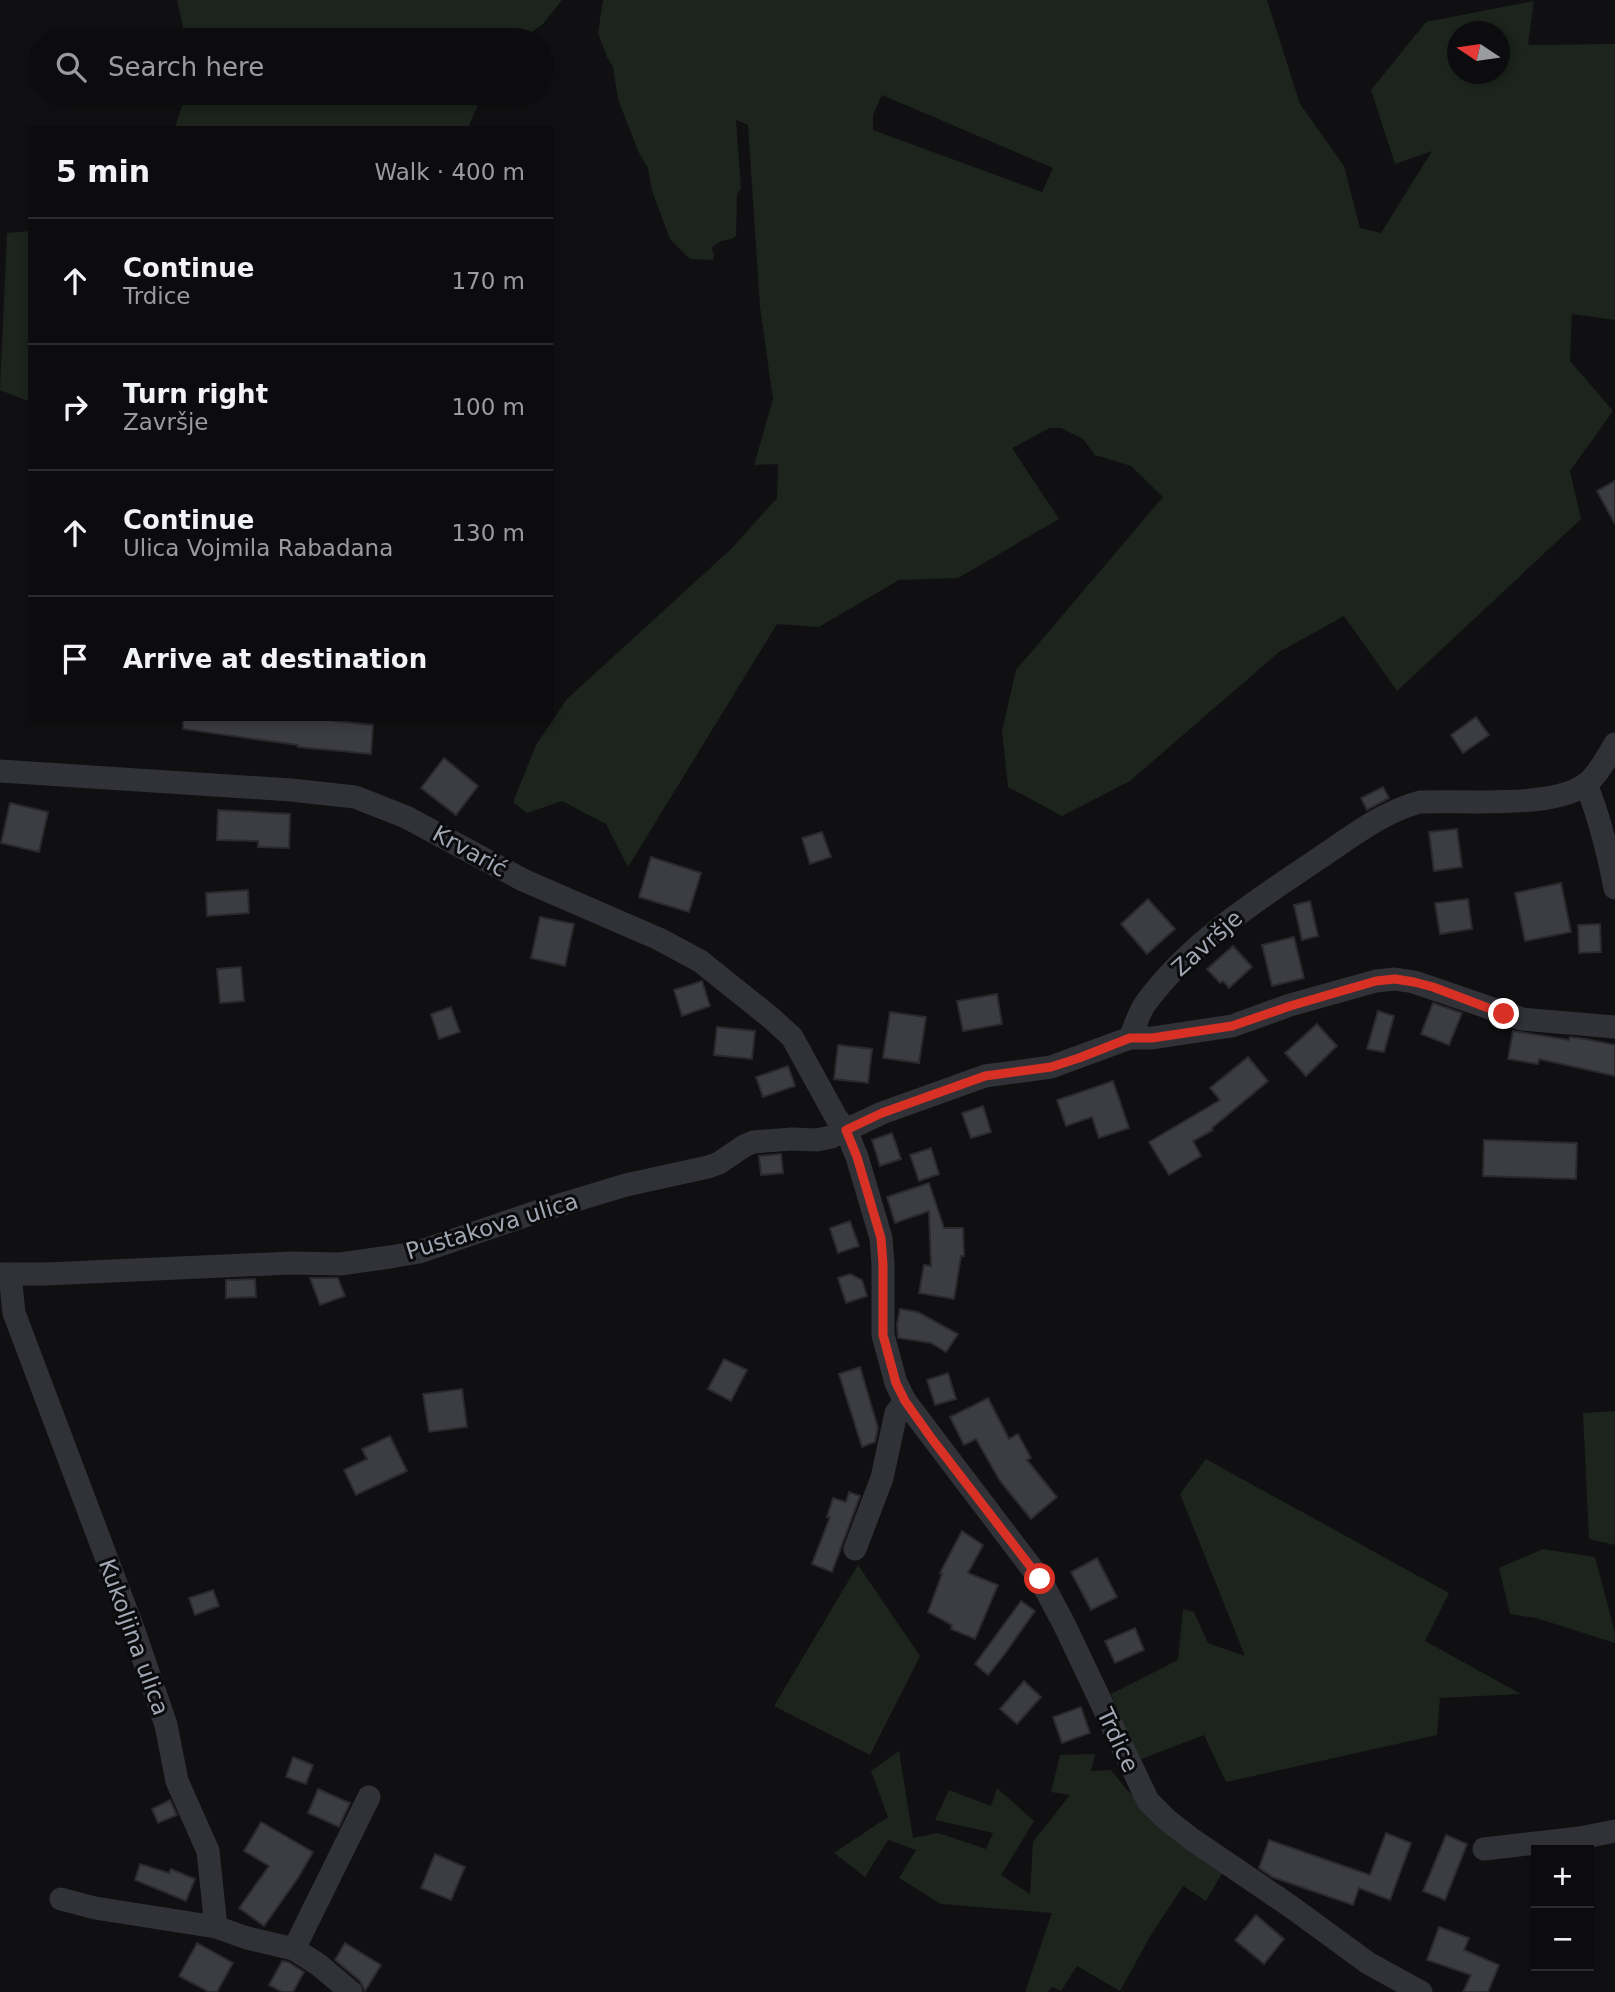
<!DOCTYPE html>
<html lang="en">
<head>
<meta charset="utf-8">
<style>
	:root { --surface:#0c0c0e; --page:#1a1a1c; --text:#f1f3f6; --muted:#9a9b9e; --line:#2c2c2e }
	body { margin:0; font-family:"DejaVu Sans",sans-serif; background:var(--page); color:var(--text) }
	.controls { position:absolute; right:21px; bottom:21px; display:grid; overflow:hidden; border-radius:0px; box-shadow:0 4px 10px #0003 }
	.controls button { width:63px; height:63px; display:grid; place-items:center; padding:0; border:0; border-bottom:2px solid var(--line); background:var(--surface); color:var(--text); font:35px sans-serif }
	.compass { position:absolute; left:1447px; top:21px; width:63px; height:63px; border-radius:50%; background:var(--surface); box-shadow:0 4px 10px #0003; rotate:283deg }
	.stop { position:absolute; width:21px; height:21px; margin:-16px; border:5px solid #d93025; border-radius:50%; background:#fff }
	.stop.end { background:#d93025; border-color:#fff; box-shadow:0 2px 7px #0008 }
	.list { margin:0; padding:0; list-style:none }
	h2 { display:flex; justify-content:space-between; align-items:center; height:91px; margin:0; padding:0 28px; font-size:30px }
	h2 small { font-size:23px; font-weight:400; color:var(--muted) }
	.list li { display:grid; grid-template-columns:46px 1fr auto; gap:21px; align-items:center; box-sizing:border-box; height:126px; padding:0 28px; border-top:2px solid var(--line) }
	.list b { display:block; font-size:26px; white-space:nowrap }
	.list p { margin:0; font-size:23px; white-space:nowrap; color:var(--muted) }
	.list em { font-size:23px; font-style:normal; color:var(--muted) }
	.icon { flex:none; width:38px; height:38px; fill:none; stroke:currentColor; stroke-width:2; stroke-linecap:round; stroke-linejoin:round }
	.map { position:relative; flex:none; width:1615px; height:1992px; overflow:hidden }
	.search { position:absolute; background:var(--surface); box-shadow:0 4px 10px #0003; left:28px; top:28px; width:525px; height:77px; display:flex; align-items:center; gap:18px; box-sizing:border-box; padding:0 24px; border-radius:38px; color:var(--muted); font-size:26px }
	.panel { position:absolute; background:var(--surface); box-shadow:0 4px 10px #0003; left:28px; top:126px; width:525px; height:595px; border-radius:0px }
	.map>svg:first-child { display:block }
</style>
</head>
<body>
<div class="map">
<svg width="1615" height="1992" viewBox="0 0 1615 1992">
	<rect width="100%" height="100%" fill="#101012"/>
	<g fill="#1c241d" fill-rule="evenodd">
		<path d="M177 0H562L543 24 520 40H186Z"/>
		<path d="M603 0H1267L1300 104 1344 166 1360 228 1381 233 1432 151 1395 164 1371 90 1426 22 1534 1 1528 45 1615 44V320L1572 314 1570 361 1613 411 1570 471 1581 519 1397 691 1344 616 1279 652 1130 781 1062 816 1008 787 1002 731 1016 670 1163 497 1131 466 1095 455 1083 439 1061 428H1050L1012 448 1059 519 958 578 899 580 819 627 777 624 628 867 606 824 562 801 527 813 513 802 536 745 567 699 731 549 777 498 778 464 754 465 773 399 760 307 748 125 736 120 741 188 737 195 736 236 732 239 721 241 711 248 714 254 713 260 690 259 670 239 652 191 648 168 638 151 618 99 613 67 607 57 598 33ZM1458 32H1500V74H1458ZM882 95 1053 168 1042 192 873 130V115Z"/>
		<path d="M186 93H483L468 128H175Z"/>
		<path d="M30 231V402L0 390 7 233Z"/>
		<path d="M1615 1411V1545L1589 1539 1583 1413Z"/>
		<path d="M1206 1459 1449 1593 1425 1641 1521 1694 1440 1698 1437 1735 1226 1782 1204 1735 1139 1760 1111 1694 1178 1660 1183 1609 1194 1612 1208 1643 1245 1656 1180 1494Z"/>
		<path d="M1543 1549 1595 1557 1615 1633V1643L1536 1618 1510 1614 1499 1568Z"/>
		<path d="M858 1565 920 1656 870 1755 774 1706Z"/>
		<path d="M899 1751 913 1838 938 1833 986 1849 993 1833 935 1820 949 1790 991 1806 997 1788 1034 1821 1001 1875 1030 1894 1033 1842 1070 1795 1051 1792 1060 1755 1095 1754 1091 1771 1111 1770 1127 1790 1224 1870 1206 1901 1183 1886 1151 1935 1120 1991 1077 1966 1061 1991 1052 1987 1048 1992H1025L1052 1913 941 1904 899 1878 916 1850 888 1840 865 1877 834 1853 888 1817 871 1771Z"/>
	</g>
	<g fill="#3c3d42" stroke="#2a2a2e" stroke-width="2">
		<path d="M1615 481V524L1597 491Z"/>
		<path d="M1476 717 1489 735 1463 753 1451 735Z"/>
		<path d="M183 719H318L373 725 371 754 298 747V745L183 729Z"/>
		<path d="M444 758 478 786 456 815 421 788Z"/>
		<path d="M1383 787 1389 798 1367 810 1361 798Z"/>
		<path d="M10 803 48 812 39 852 1 843Z"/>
		<path d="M218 810 290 814 289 848 258 847V841L217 840Z"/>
		<path d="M1457 829 1462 867 1434 871 1429 832Z"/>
		<path d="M822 832 831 857 810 864 802 838Z"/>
		<path d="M651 857 701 873 689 912 639 897Z"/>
		<path d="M1561 883 1571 932 1525 941 1515 893Z"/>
		<path d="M248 890 249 913 207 916 206 893Z"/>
		<path d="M1148 899 1175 929 1147 954 1121 924Z"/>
		<path d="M1468 899 1472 929 1440 934 1435 903Z"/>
		<path d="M1310 901 1318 936 1302 940 1294 905Z"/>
		<path d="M540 917 574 924 565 966 531 958Z"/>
		<path d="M1600 924 1601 952 1579 953 1578 925Z"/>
		<path d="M1294 937 1304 978 1272 986 1262 945Z"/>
		<path d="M1233 946 1252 967 1229 988 1223 981 1220 983 1207 969Z"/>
		<path d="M241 967 244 1001 220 1003 217 969Z"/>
		<path d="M702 981 710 1006 682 1016 674 990Z"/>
		<path d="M997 994 1002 1024 963 1031 957 1001Z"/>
		<path d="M1433 1003 1462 1013 1449 1045 1421 1034Z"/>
		<path d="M451 1007 460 1032 439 1039 431 1014Z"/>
		<path d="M1378 1011 1394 1016 1384 1052 1367 1049Z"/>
		<path d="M890 1012 926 1017 919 1063 883 1058Z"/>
		<path d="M1317 1024 1337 1046 1306 1076 1285 1053Z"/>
		<path d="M717 1027 755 1031 752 1059 714 1055Z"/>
		<path d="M1513 1031 1569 1040 1570 1037 1586 1039 1615 1045V1076L1539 1059 1538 1064 1508 1059Z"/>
		<path d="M838 1045 872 1049 868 1083 834 1079Z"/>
		<path d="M1248 1057 1268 1081 1212 1128 1213 1130 1193 1141 1201 1156 1169 1175 1149 1142 1220 1100 1210 1088Z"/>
		<path d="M788 1066 795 1086 763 1097 756 1077Z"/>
		<path d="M1113 1081 1129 1128 1099 1138 1092 1117 1066 1126 1057 1100Z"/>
		<path d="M983 1106 991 1132 971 1138 962 1113Z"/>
		<path d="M892 1133 901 1159 880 1166 872 1140Z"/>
		<path d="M1484 1140 1577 1143 1576 1179 1483 1176Z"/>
		<path d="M931 1148 939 1174 919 1181 910 1155Z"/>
		<path d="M781 1154 783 1173 761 1175 759 1156Z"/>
		<path d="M929 1183 944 1228H963L964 1256H961L954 1299 919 1293 924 1265 931 1266 929 1211 895 1223 887 1197Z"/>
		<path d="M850 1221 859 1246 838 1253 830 1228Z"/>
		<path d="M850 1274 862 1280 867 1296 846 1303 838 1278Z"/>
		<path d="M310 1278H338L345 1296 320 1305Z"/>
		<path d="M255 1279 256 1297 226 1298V1280Z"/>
		<path d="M900 1309 918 1312 958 1334 946 1352 931 1343 898 1338 897 1324Z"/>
		<path d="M724 1359 747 1370 731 1401 708 1389Z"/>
		<path d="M860 1367 878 1428 875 1442 862 1447 839 1374Z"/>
		<path d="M948 1373 956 1399 935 1405 927 1380Z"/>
		<path d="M462 1389 467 1427 429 1432 423 1394Z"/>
		<path d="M988 1398 1009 1439 1018 1434 1031 1458 1027 1460 1057 1497 1031 1519 1000 1481 976 1439 964 1445 950 1417Z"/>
		<path d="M390 1436 407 1471 356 1495 344 1470 367 1459 362 1449Z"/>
		<path d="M849 1492 860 1496 832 1572 812 1564 830 1517H827L833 1498 846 1502Z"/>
		<path d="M962 1531 983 1545 968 1573 998 1585 975 1639 951 1629 952 1625 928 1612 942 1574 940 1573Z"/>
		<path d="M1097 1558 1117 1597 1091 1610 1071 1572Z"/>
		<path d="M213 1590 219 1606 195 1615 189 1598Z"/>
		<path d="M1021 1601 1035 1611 1004 1655 988 1675 975 1664Z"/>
		<path d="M1135 1628 1144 1650 1115 1663 1105 1641Z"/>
		<path d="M1024 1681 1041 1697 1017 1724 1000 1709Z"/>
		<path d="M1081 1707 1090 1733 1062 1743 1053 1717Z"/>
		<path d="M293 1757 313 1765 306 1784 286 1777Z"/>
		<path d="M318 1789 350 1803 339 1827 308 1813Z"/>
		<path d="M170 1800 177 1815 158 1823 152 1809Z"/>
		<path d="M261 1822 313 1852 298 1878 264 1926 239 1908 269 1866 244 1851Z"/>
		<path d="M1386 1833 1411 1843 1390 1900 1359 1888 1353 1905 1272 1877 1259 1868 1269 1840 1370 1875Z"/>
		<path d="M1446 1835 1467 1844 1445 1900 1423 1891Z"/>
		<path d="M435 1854 465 1867 451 1900 421 1888Z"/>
		<path d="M140 1864 169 1873 171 1869 195 1879 186 1901 135 1880Z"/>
		<path d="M1256 1915 1284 1939 1264 1964 1235 1940Z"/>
		<path d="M1439 1927 1469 1938 1464 1950 1499 1965 1488 1992H1463L1471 1975 1427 1960Z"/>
		<path d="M197 1943 233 1963 217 1992H209L179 1976Z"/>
		<path d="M345 1943 381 1965 365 1991 360 1981 335 1960Z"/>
		<path d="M282 1961 288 1962 304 1972 293 1992H282L269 1985Z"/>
	</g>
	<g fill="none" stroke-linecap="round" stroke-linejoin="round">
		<g stroke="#313237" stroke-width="23">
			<path d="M0 771 291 790 355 797 406 817 523 880 659 939 700 961 770 1017 792 1037 836 1117 846 1130 857 1157 881 1238 883 1264V1335L896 1383 905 1401 1040 1579 1064 1624 1148 1801 1166 1819 1193 1840 1290 1906 1368 1963 1421 1992"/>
			<path d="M1586 784C1600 818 1608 852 1615 888"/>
			<path d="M1130 1038C1135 1027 1138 1014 1145 1004 1190 942 1256 901 1318 859 1350 838 1382 812 1420 802 1462 800 1553 809 1586 784 1599 774 1607 757 1615 744"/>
			<path d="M0 1274H46L291 1263 340 1264 390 1257 419 1252 533 1213 626 1185 708 1167 719 1163 744 1146 753 1142 792 1139 817 1140 831 1137 882 1113 985 1076 1051 1067 1130 1038H1152L1232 1026 1290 1005 1376 981 1395 979 1414 982 1522 1019 1615 1027"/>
			<path d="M10 1275 14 1313 134 1631 166 1725 177 1781 208 1851 216 1927 247 1938 294 1949 319 1965 351 1992"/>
			<path d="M855 1549 882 1478 896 1413 905 1401"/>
			<path d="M1484 1849 1580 1838 1615 1831"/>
			<path d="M61 1899 95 1908 216 1927"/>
			<path d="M294 1949 369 1797"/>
		</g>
	</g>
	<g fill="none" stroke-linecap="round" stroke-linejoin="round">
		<path stroke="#d93025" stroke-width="9" d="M1040 1579 932 1439 905 1401 896 1383 883 1335V1264L881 1238 857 1157 846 1130 882 1113 985 1076 1051 1067 1079 1058 1130 1038H1152L1232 1026 1290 1006 1376 981 1395 979 1414 982 1433 987 1504 1014"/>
	</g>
	<g text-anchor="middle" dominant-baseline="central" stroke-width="6" stroke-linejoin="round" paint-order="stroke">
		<g font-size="23" fill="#a1a6b3" stroke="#0b0b0d">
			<text transform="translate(470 851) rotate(29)">Krvarić</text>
			<text transform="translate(1207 943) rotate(-42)">Završje</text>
			<text transform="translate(492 1226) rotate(-17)">Pustakova ulica</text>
			<text transform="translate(134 1637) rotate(70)">Kukoljina ulica</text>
			<text transform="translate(1118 1740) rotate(65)">Trdice</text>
		</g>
	</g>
</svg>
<div class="controls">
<button>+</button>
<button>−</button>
</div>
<svg class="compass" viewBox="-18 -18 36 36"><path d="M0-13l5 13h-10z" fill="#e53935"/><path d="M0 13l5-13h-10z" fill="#9a9b9e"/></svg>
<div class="stop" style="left:1040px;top:1579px"></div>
<div class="stop end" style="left:1504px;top:1014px"></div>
<div class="search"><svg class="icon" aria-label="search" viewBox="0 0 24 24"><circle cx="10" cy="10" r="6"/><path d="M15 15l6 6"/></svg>Search here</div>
<section class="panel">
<h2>5 min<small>Walk · 400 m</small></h2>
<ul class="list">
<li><svg class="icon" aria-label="ahead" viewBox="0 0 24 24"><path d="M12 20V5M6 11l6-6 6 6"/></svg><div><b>Continue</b><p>Trdice</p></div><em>170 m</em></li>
<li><svg class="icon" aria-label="right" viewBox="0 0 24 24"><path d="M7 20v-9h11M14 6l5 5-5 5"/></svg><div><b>Turn right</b><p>Završje</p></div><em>100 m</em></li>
<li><svg class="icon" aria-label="ahead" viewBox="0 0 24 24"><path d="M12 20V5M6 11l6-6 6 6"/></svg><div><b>Continue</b><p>Ulica Vojmila Rabadana</p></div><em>130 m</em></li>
<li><svg class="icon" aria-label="arrive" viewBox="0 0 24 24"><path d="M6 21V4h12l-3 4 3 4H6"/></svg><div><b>Arrive at destination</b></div></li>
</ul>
</section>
</div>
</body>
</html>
